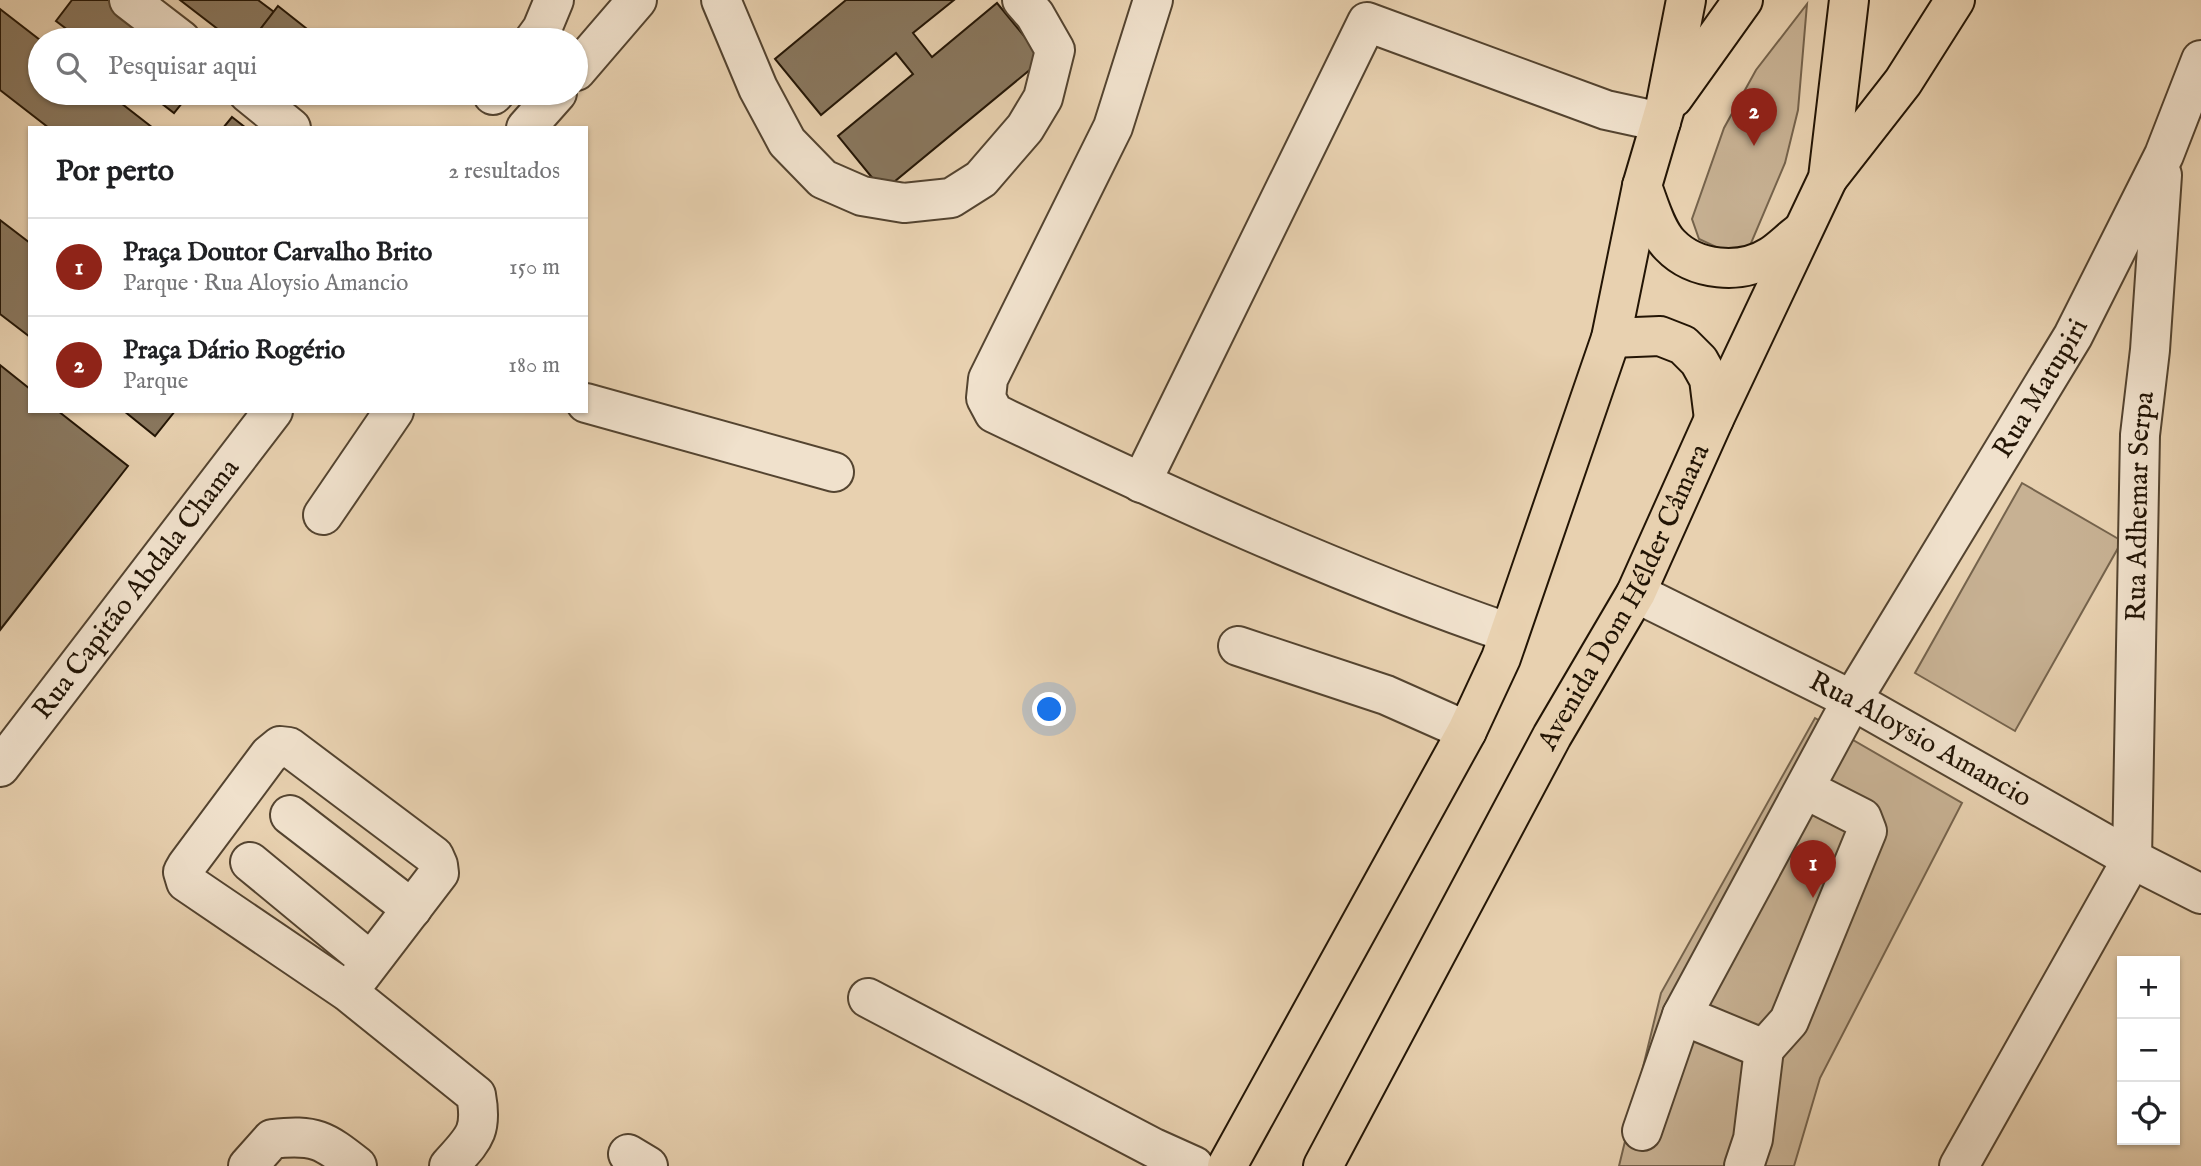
<!DOCTYPE html>
<html lang="pt">
<head>
<meta charset="utf-8">
<style>
	:root { --surface:#fff; --page:#f6f6f6; --text:#202124; --muted:#757577; --line:#e0e0e0; --accent:#8f2418 }
	body { margin:0; font-family:"IM FELL English",serif; background:var(--page); color:var(--text) }
	.controls { position:absolute; right:21px; bottom:21px; display:grid; overflow:hidden; border-radius:0px; box-shadow:0 2px 5px #0004 }
	.controls button { width:63px; height:63px; display:grid; place-items:center; padding:0; border:0; border-bottom:2px solid var(--line); background:var(--surface); color:var(--text); font:35px sans-serif }
	.you { position:absolute; left:1050px; top:710px; width:24px; height:24px; margin:-18px; border:5px solid #fff; border-radius:50%; background:#1a73e8; box-shadow:0 0 0 10px #1a73e833 }
	.badge { display:grid; place-items:center; width:46px; height:46px; border-radius:50%; background:var(--accent); color:#fff; font-size:23px; font-weight:700 }
	.pin { position:absolute; translate:-50% -58px; filter:drop-shadow(0 2px 4px #0008) }
	.pin::after { content:''; position:absolute; top:37px; width:24px; height:21px; background:inherit; clip-path:polygon(0 0,100% 0,50% 100%) }
	.list { margin:0; padding:0; list-style:none }
	h2 { display:flex; justify-content:space-between; align-items:center; height:91px; margin:0; padding:0 28px; font-size:30px }
	h2 small { font-size:23px; font-weight:400; color:var(--muted) }
	.list li { display:grid; grid-template-columns:46px 1fr auto; gap:21px; align-items:center; box-sizing:border-box; height:98px; padding:0 28px; border-top:2px solid var(--line) }
	.list b { display:block; font-size:26px; white-space:nowrap }
	.list p { margin:0; font-size:23px; white-space:nowrap; color:var(--muted) }
	.list em { font-size:23px; font-style:normal; color:var(--muted) }
	.icon { flex:none; width:38px; height:38px; fill:none; stroke:currentColor; stroke-width:2; stroke-linecap:round; stroke-linejoin:round }
	.map { position:relative; flex:none; width:2201px; height:1166px; overflow:hidden }
	.search { position:absolute; background:var(--surface); box-shadow:0 2px 5px #0004; left:28px; top:28px; width:560px; height:77px; display:flex; align-items:center; gap:18px; box-sizing:border-box; padding:0 24px; border-radius:38px; color:var(--muted); font-size:26px }
	.panel { position:absolute; background:var(--surface); box-shadow:0 2px 5px #0004; left:28px; top:126px; width:560px; height:287px; border-radius:0px }
	.map>svg:first-child { display:block }
</style>
</head>
<body>
<div class="map">
<svg width="2201" height="1166" viewBox="0 0 2201 1166">
	<rect width="100%" height="100%" fill="#e8d1b0"/>
	<filter id="stains"><feTurbulence type="fractalNoise" baseFrequency=".00286" numOctaves="4"/><feColorMatrix values="0 0 0 0 .2 0 0 0 0 .09 0 0 0 0 .02 0 0 0 .5 -.17"/></filter>
	<radialGradient id="worn" r=".72"><stop offset=".6" stop-color="#630" stop-opacity="0"/><stop offset="1" stop-color="#630" stop-opacity=".3"/></radialGradient>
	<g fill="#c7b193" stroke="#75634c" stroke-width="2">
		<path d="M1807 4 1798 110 1785 163 1749 248 1731 254 1699 239 1692 219 1724 128 1756 70Z"/>
		<path d="M2022 483 2122 541 2015 731 1915 673Z"/>
		<path d="M1815 718 1962 803 1820 1078 1794 1166H1619L1661 993Z"/>
	</g>
	<g fill="#89775e" stroke="#231505" stroke-width="2">
		<path d="M72 0H121L172 40H81L56 21Z"/>
		<path d="M180 0H258L274 12 252 40H232Z"/>
		<path d="M846 0H954L913 33 932 57 997 3 1043 59 883 191 838 136 913 74 896 53 821 115 775 59Z"/>
		<path d="M278 6 321 40H252Z"/>
		<path d="M0 9 40 40V93H108L153 128H49L0 90Z"/>
		<path d="M148 93H190L174 113Z"/>
		<path d="M298 93H319L311 103Z"/>
		<path d="M232 117 246 128H223Z"/>
		<path d="M0 220 30 243V337L0 314Z"/>
		<path d="M0 365 30 389V411H58L128 466 0 630Z"/>
		<path d="M124 411H175L155 436Z"/>
	</g>
	<g fill="none" stroke-linecap="round" stroke-linejoin="round">
		<g stroke="#544430" stroke-width="42">
			<g id="minor">
				<path d="M129 0 181 40"/>
				<path d="M721 0 758 88 787 142 823 179 862 196 904 203 951 198 981 179 1025 128 1043 98 1055 50 1035 15 1022 0"/>
				<path d="M1153 0 1113 127 988 379 986 398 994 413C1161 493 1334 573 1509 633"/>
				<path d="M534 40 542 29 554 0"/>
				<path d="M576 71 637 0"/>
				<path d="M248 93 291 128"/>
				<path d="M493 95 495 93"/>
				<path d="M526 128 557 93"/>
				<path d="M586 403 834 472"/>
				<path d="M1141 483 1367 22 1606 110 1661 122"/>
				<path d="M323 515 394 411"/>
				<path id="s1" d="M1636 593 1852 700 2132 859 2201 894"/>
				<path d="M1238 646 1386 695 1467 731"/>
				<path id="s2" d="M0 767 273 411"/>
				<path d="M290 815 412 909"/>
				<path d="M250 862 370 961"/>
				<path d="M348 992 439 873 438 865 434 856 289 747 280 746 269 755 187 865 183 872 186 882 348 992 476 1095C483 1133 473 1139 449 1166"/>
				<path d="M868 998 1154 1148 1194 1166"/>
				<path d="M1682 1015 1764 1049 1789 1021 1867 831 1862 818 1805 789"/>
				<path id="s3" d="M1642 1131 1682 1015 1852 700 2073 336 2164 155 2201 60"/>
				<path d="M628 1154 648 1166"/>
				<path d="M248 1166 272 1139C315 1134 324 1140 357 1166"/>
				<path d="M1744 1166 1753 1139 1764 1049"/>
				<path id="s4" d="M1959 1166 2132 859 2140 435 2150 350 2162 175"/>
			</g>
		</g>
		<g stroke="#231505" stroke-width="42">
			<g id="major">
				<path d="M1673 98 1743 0"/>
				<path d="M1828 178 1903 82 1955 0"/>
				<path d="M1642 186C1649 204 1656 231 1670 245 1695 271 1741 275 1771 256 1782 249 1791 239 1801 232"/>
				<path d="M1611 338 1660 336 1683 345 1699 361 1709 379 1714 419"/>
				<path d="M1227 1166 1467 731 1501 658 1611 338 1642 186 1665 108 1686 0"/>
				<path id="s5" d="M1323 1166 1552 736 1636 593 1714 419 1828 178 1849 0"/>
			</g>
		</g>
		<use href="#minor" stroke="#f0e1cc" stroke-width="38"/>
		<use href="#major" stroke="#e8d1b0" stroke-width="38"/>
	</g>
	<g text-anchor="middle" dominant-baseline="central" stroke-width="5" stroke-linejoin="round" paint-order="stroke">
		<g font-size="28" fill="#231505" stroke="#f0e1cc">
			<text stroke="none"><textPath href="#s3" startOffset="845">Rua Matupiri</textPath></text>
			<text stroke="none"><textPath href="#s4" startOffset="705">Rua Adhemar Serpa</textPath></text>
			<text stroke="none"><textPath href="#s2" startOffset="224">Rua Capitão Abdala Chama</textPath></text>
			<text stroke="none"><textPath href="#s5" startOffset="644">Avenida Dom Hélder Câmara</textPath></text>
			<text stroke="none"><textPath href="#s1" startOffset="320">Rua Aloysio Amancio</textPath></text>
		</g>
	</g>
	<rect width="100%" height="100%" filter="url(#stains)"/>
	<rect width="100%" height="100%" fill="url(#worn)"/>
</svg>
<div class="controls">
<button>+</button>
<button>−</button>
<button><svg class="icon" aria-label="locate" viewBox="0 0 24 24"><circle cx="12" cy="12" r="6"/><path d="M12 2v4M12 18v4M2 12h4M18 12h4"/></svg></button>
</div>
<div class="you"></div>
<div class="pin badge" style="left:1813px;top:898px">1</div>
<div class="pin badge" style="left:1754px;top:146px">2</div>
<div class="search"><svg class="icon" aria-label="search" viewBox="0 0 24 24"><circle cx="10" cy="10" r="6"/><path d="M15 15l6 6"/></svg>Pesquisar aqui</div>
<section class="panel">
<h2>Por perto<small>2 resultados</small></h2>
<ul class="list">
<li><span class="badge">1</span><div><b>Praça Doutor Carvalho Brito</b><p>Parque · Rua Aloysio Amancio</p></div><em>150 m</em></li>
<li><span class="badge">2</span><div><b>Praça Dário Rogério</b><p>Parque</p></div><em>180 m</em></li>
</ul>
</section>
</div>
</body>
</html>
